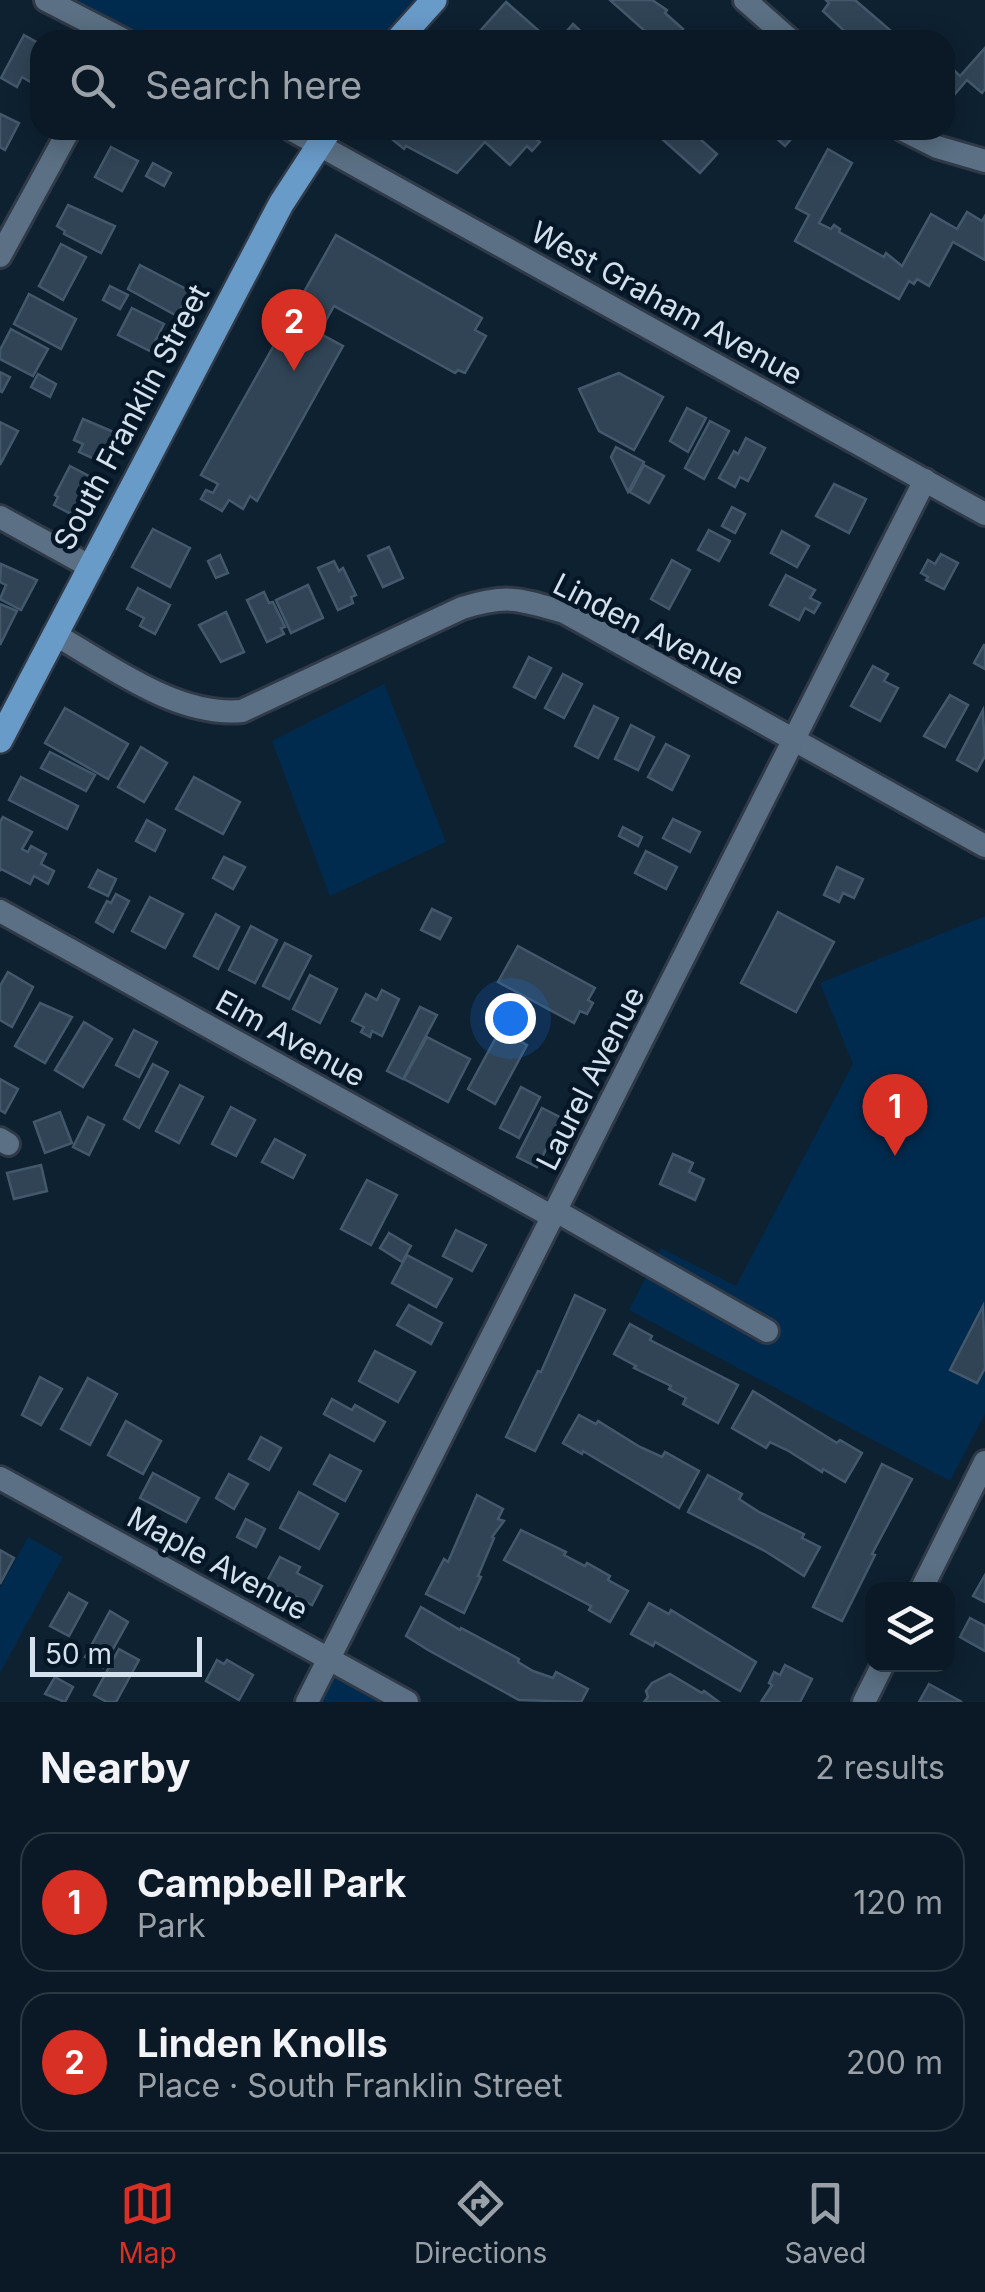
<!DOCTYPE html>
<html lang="en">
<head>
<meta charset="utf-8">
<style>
	:root { --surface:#0a1925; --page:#13222d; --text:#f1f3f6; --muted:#99a0a7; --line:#2a3842; --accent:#d93025 }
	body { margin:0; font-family:Inter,sans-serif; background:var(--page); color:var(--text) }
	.controls { position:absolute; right:30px; bottom:30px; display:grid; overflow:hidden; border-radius:20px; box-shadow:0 5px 25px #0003 }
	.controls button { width:90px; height:90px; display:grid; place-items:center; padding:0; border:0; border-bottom:2px solid var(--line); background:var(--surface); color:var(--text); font:50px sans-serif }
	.scale { position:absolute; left:30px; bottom:25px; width:172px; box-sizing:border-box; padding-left:10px; border:5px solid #d5e1ec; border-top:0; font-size:28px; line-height:35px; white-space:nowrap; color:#d5e1ec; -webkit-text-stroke:8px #051727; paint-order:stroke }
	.you { position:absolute; left:510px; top:1018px; width:35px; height:35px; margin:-25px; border:8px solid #fff; border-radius:50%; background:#1a73e8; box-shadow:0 0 0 15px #1a73e833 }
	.badge { display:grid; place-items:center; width:65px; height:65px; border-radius:50%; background:var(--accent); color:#fff; font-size:32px; font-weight:700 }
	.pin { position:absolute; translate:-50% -82px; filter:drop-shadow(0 2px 5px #0008) }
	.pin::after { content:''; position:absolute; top:52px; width:35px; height:30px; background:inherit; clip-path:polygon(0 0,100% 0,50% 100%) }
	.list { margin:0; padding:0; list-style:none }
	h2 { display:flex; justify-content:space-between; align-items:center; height:130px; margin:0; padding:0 40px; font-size:42px }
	h2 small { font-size:32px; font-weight:400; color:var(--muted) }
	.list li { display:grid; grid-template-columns:65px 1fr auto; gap:30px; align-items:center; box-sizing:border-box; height:140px; margin:0 20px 20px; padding:0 20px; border:2px solid var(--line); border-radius:30px }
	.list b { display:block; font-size:38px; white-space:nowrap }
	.list p { margin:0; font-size:32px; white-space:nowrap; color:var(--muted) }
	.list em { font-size:32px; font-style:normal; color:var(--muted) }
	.icon { flex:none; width:55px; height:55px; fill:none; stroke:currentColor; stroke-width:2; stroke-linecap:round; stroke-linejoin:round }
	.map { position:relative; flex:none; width:985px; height:1702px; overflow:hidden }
	.search { position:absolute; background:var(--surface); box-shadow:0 5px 25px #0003; left:30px; right:30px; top:30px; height:110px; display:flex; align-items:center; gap:25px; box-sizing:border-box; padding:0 35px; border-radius:30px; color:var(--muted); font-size:38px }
	.sheet { height:450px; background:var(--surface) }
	nav { display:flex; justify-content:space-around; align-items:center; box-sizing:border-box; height:140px; border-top:2px solid var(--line); background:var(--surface); font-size:28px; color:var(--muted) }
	nav a { display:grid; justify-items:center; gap:5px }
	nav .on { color:var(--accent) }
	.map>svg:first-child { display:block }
</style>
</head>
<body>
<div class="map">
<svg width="985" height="1702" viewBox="0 0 985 1702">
	<rect width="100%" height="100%" fill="#0e2131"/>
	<g fill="#002b4e">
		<path d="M46 0H434L398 40H124Z"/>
		<path d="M384 684 446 842 330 896 272 741Z"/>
		<path d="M985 916V1414L950 1481 629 1310 661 1248 736 1286 853 1064 820 983Z"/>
		<path d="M28 1537 63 1557 0 1673V1588Z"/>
		<path d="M331 1664 397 1702H310Z"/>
	</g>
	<g fill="#304456" stroke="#43586b" stroke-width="2.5">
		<path d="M610 0H652L667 10 665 13 683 29 674 40H655Z"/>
		<path d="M826 0H855L890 30 881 40H854L823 11 829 3Z"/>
		<path d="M506 2 538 30 535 33 543 40H472Z"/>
		<path d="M573 24 590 40H559Z"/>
		<path d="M24 35 40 44V80L37 86 22 77 17 87 1 78Z"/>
		<path d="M985 48V89L982 93 967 80 949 101 945 97V62L960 76Z"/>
		<path d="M0 114 19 123 5 150 0 147Z"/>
		<path d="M392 130H540L534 137 540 142 532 151 527 146 510 165 485 142 457 173 406 146 404 149 387 135Z"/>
		<path d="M652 130H690L717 154 700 173Z"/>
		<path d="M767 130H799L785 146Z"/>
		<path d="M111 147 138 161 122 191 95 177Z"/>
		<path d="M828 149 852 163 819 223 831 229 834 225 840 229 839 232 884 257 886 253 902 266 931 214 957 229 967 212 982 221 985 216V260L953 242 929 286 917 279 914 284 909 281 899 299 795 241 809 215 796 208Z"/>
		<path d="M153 163 171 173 164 186 146 176Z"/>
		<path d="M68 205 115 226 101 253 64 234 65 231 57 226Z"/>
		<path d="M336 235 482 318 475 330 486 336 465 373 458 370 455 373 334 306 319 333 343 346 257 501 250 496 243 509 229 500 222 511 201 499 206 490 213 493 218 484 201 475Z"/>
		<path d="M61 244 86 257 63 300 39 286Z"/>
		<path d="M140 265 190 291 177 316 128 289Z"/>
		<path d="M110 286 128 295 120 309 103 300Z"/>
		<path d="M29 294 76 319 61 349 14 324Z"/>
		<path d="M132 308 164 324 150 351 118 335Z"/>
		<path d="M11 329 48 349 33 376 0 359V350Z"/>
		<path d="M0 372 10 377 2 392 0 391Z"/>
		<path d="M619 373 663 397 634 450 599 431 579 389Z"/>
		<path d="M38 374 56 384 50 397 31 387Z"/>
		<path d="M687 408 706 418 688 452 670 441Z"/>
		<path d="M83 419 116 433 103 463 79 452 83 444 74 440Z"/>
		<path d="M710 421 729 431 704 479 685 468Z"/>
		<path d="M0 422 18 431 0 465Z"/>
		<path d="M746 438 765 448 748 481 740 477 735 487 719 478 734 451 738 454Z"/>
		<path d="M616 447 644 462 628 492 611 457Z"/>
		<path d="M644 465 664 476 649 503 630 492Z"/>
		<path d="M70 466 93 478 78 507 75 505 71 514 54 505 58 497 55 495Z"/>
		<path d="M834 484 866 499 849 533 816 516Z"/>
		<path d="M732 507 745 514 735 533 722 526Z"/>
		<path d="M153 529 190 548 170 587 132 567Z"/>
		<path d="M709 530 730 541 719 561 698 550Z"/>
		<path d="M782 531 809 546 797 567 771 553Z"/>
		<path d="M389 547 403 578 383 587 368 556Z"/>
		<path d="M941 554 958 563 944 589 926 580 928 577 921 573 928 560 935 564Z"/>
		<path d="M220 555 228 573 216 578 208 561Z"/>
		<path d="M672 560 690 570 669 609 651 599Z"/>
		<path d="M334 561 339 571 343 568 356 595 351 597 353 603 338 610 318 568Z"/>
		<path d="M1 564 37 580 21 610 0 599 6 585 0 582Z"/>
		<path d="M786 575 815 590 810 598 820 603 814 613 805 608 799 620 770 605Z"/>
		<path d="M308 585 323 618 291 633 276 600Z"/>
		<path d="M138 588 170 605 155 634 140 626 144 618 127 609Z"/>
		<path d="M264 592 269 603 273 602 285 627 281 628 284 634 267 642 247 600Z"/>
		<path d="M0 604 17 611 0 645Z"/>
		<path d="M226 612 244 652 221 662 199 625Z"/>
		<path d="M984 645H985V669L974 663Z"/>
		<path d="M529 657 551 668 535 698 514 687Z"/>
		<path d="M873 666 888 674 884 681 898 688 880 721 851 706Z"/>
		<path d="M563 674 582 684 564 718 545 708Z"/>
		<path d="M950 695 968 705 945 747 924 736Z"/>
		<path d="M594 706 618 718 598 758 575 746Z"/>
		<path d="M65 708 128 744 108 779 45 743Z"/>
		<path d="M983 710 985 756 977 771 957 760Z"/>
		<path d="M631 725 654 737 638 770 615 759Z"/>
		<path d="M666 744 689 756 672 790 648 777Z"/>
		<path d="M141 747 167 763 144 802 118 787Z"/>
		<path d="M50 752 95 775 86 791 41 768Z"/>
		<path d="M21 777 78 806 67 829 9 800Z"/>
		<path d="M194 777 240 802 223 834 176 809Z"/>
		<path d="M3 817 32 832 22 849 28 852 31 846 46 854 41 864 54 871 48 884 34 876 30 884 1 869 0 871V822Z"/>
		<path d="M673 819 700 832 690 852 663 838Z"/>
		<path d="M147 820 165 830 155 851 136 841Z"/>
		<path d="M623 827 642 837 638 846 619 836Z"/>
		<path d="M646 851 677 867 666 889 635 873Z"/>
		<path d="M224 857 245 867 233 889 213 878Z"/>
		<path d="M837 867 863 879 854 898 843 893 839 902 824 895Z"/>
		<path d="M98 870 116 879 108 896 89 887Z"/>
		<path d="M116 894 129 901 113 932 96 922 107 901 111 903Z"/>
		<path d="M150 897 183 914 165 948 132 931Z"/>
		<path d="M432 909 451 918 440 939 421 930Z"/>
		<path d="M778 912 834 942 796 1012 741 983Z"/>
		<path d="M216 914 239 927 218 969 194 956Z"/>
		<path d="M251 926 277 940 255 983 229 970Z"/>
		<path d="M285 943 311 956 289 999 263 986Z"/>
		<path d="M518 946 595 988 588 1000 593 1003 587 1014 580 1011 574 1023 498 982Z"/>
		<path d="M8 972 33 987 12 1027 0 1020V986Z"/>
		<path d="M310 975 337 989 320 1023 293 1009Z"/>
		<path d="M382 990 399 999 382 1036 372 1031 370 1037 361 1032 364 1027 352 1021 366 994 377 1000Z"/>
		<path d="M40 1003 72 1017 45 1063 15 1046Z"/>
		<path d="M420 1007 437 1015 403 1079 387 1071Z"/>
		<path d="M84 1022 112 1039 83 1087 55 1070Z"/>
		<path d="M134 1030 157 1042 139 1077 116 1065Z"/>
		<path d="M500 1030 527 1045 495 1104 468 1089Z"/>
		<path d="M427 1037 470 1059 448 1102 404 1079Z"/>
		<path d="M153 1064 168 1072 139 1128 124 1119Z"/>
		<path d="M0 1079 18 1089 5 1113 0 1110Z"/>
		<path d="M180 1085 203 1097 179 1143 156 1131Z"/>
		<path d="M521 1087 540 1097 519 1138 500 1128Z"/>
		<path d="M231 1107 255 1120 236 1156 212 1144Z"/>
		<path d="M542 1108 562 1118 537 1167 517 1157Z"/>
		<path d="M60 1112 72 1143 45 1153 34 1122Z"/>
		<path d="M88 1117 104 1125 89 1155 73 1147Z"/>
		<path d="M275 1139 305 1155 293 1178 262 1162Z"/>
		<path d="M673 1154 693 1163 689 1172 704 1179 695 1200 660 1184Z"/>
		<path d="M41 1165 47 1191 14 1199 7 1173Z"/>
		<path d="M367 1180 397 1195 371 1245 341 1229Z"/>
		<path d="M456 1230 486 1245 472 1271 443 1256Z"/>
		<path d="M389 1233 411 1246 402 1262 380 1248Z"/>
		<path d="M407 1255 452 1279 436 1307 392 1283Z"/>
		<path d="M575 1295 605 1310 535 1451 506 1437 538 1371 541 1372Z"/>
		<path d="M409 1305 442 1323 431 1344 397 1325Z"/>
		<path d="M983 1306 985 1368 977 1383 950 1370Z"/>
		<path d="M630 1324 652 1336 650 1340 738 1385 718 1423 683 1404 686 1398 669 1389 671 1386 634 1368 636 1366 614 1354Z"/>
		<path d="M375 1351 415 1372 398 1402 359 1381Z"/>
		<path d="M40 1377 62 1389 41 1425 22 1415Z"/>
		<path d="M88 1378 117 1394 90 1445 61 1429Z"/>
		<path d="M753 1391 837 1443 840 1440 862 1453 845 1482 823 1469 822 1472 787 1450 770 1442 766 1448 732 1428Z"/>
		<path d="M332 1399 352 1410 355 1405 385 1422 374 1441 324 1414Z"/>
		<path d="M579 1415 596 1424 598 1421 640 1447 662 1457 665 1452 699 1471 679 1508 583 1451 582 1454 563 1443Z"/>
		<path d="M126 1421 161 1441 143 1474 108 1455Z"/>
		<path d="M261 1437 281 1448 269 1470 249 1459Z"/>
		<path d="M330 1455 361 1471 345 1501 314 1484Z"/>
		<path d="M882 1464 912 1479 872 1554 875 1555 842 1621 813 1607Z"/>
		<path d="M153 1473 199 1498 186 1522 140 1498Z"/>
		<path d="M229 1474 248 1484 234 1509 216 1498Z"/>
		<path d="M708 1475 742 1494 739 1499 759 1512 804 1534 802 1538 820 1547 804 1576 765 1551 688 1512Z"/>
		<path d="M299 1492 338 1514 319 1549 280 1528Z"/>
		<path d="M477 1495 503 1509 498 1519 504 1521 492 1537 494 1538 478 1576 481 1577 464 1613 426 1594 444 1559 448 1562Z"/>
		<path d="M246 1519 265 1529 256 1547 237 1537Z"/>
		<path d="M521 1530 566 1552 564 1555 585 1566 587 1563 610 1576 608 1580 628 1591 610 1622 589 1610 591 1606 504 1560Z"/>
		<path d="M0 1550 14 1558 0 1584Z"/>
		<path d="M280 1557 300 1567 297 1573 322 1586 312 1605 267 1581Z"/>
		<path d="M985 1575V1602L973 1596Z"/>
		<path d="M69 1593 87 1603 69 1636 50 1626Z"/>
		<path d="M649 1603 669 1614 671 1610 756 1662 740 1691 655 1642 653 1646 631 1634Z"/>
		<path d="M421 1607 460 1630 461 1628 519 1659 518 1662 533 1671 553 1678 556 1672 588 1689 581 1702 519 1700 428 1650 406 1636Z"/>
		<path d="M110 1611 128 1622 103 1667 85 1657Z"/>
		<path d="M970 1618 985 1626V1651L960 1637Z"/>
		<path d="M119 1649 139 1660 116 1702H107L94 1695Z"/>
		<path d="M217 1660 224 1664 227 1660 253 1675 239 1700 206 1681Z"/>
		<path d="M785 1665 812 1679 800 1702H761L772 1685 769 1683 774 1672 780 1675Z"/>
		<path d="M670 1674 702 1693 704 1691 719 1702H644L648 1697 646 1691 652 1683Z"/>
		<path d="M55 1677 73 1687 65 1702 45 1694Z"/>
		<path d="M929 1684 962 1702H919Z"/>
	</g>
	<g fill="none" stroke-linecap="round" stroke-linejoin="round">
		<g stroke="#2f3947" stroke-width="28">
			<g id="minor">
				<path d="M46 0 124 40"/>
				<path d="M745 0 790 40"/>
				<path d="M292 130 985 514"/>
				<path d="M903 130 937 147 985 161"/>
				<path d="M0 256 69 130"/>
				<path d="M0 517 89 566"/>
				<path d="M54 634C109 665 176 717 242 711L462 608C508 594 519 599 564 612L985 846"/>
				<path d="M0 911 553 1217"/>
				<path d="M0 1139 8 1144"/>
				<path d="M556 1211 767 1331"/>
				<path d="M0 1478 407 1702"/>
				<path d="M921 1590 985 1462"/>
				<path d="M307 1702 925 480"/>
				<path d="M864 1702 883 1664"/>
			</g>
		</g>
		<g stroke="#2f3947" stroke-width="30">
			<g id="major">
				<path d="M398 40 434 0"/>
				<path d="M0 740 281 204 329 130"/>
			</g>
		</g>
		<use href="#minor" stroke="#5b7084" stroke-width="22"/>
		<use href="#major" stroke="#699bc9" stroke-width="25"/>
	</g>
	<g text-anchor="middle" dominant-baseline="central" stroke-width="9" stroke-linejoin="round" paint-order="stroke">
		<g font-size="30" fill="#d5e1ec" stroke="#051727">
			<text transform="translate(667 303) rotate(29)">West Graham Avenue</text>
			<text transform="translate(131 417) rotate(-62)">South Franklin Street</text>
			<text transform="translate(649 629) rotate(27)">Linden Avenue</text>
			<text transform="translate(291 1038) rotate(29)">Elm Avenue</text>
			<text transform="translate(590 1078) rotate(-63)">Laurel Avenue</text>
			<text transform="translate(218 1563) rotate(29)">Maple Avenue</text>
		</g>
	</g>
</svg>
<div class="controls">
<button><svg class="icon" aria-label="layers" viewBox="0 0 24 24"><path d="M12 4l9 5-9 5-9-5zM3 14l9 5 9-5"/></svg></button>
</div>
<div class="scale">50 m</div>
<div class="you"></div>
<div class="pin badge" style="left:895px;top:1156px">1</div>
<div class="pin badge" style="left:294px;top:371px">2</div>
<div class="search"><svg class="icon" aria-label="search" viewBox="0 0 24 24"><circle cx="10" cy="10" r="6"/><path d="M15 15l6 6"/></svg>Search here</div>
</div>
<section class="sheet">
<h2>Nearby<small>2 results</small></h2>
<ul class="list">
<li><span class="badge">1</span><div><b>Campbell Park</b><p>Park</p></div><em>120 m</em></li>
<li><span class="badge">2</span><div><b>Linden Knolls</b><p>Place · South Franklin Street</p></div><em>200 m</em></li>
</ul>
</section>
<nav>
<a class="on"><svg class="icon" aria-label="map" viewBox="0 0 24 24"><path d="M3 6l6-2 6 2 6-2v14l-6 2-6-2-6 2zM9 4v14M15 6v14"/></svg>Map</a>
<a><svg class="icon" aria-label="directions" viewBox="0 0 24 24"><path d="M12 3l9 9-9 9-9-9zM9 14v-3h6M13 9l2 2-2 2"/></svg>Directions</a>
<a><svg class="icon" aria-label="saved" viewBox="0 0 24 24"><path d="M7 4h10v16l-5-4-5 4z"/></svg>Saved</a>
</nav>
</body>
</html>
